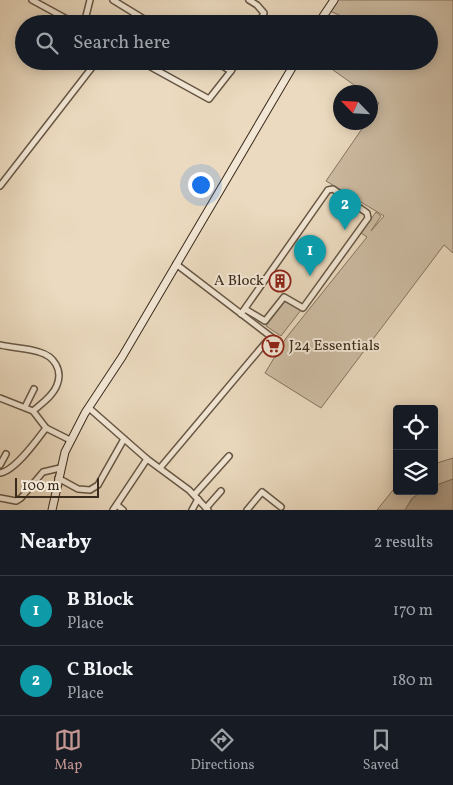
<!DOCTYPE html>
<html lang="en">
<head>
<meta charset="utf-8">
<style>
	:root { --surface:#171b24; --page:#20242c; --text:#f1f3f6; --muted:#9ea1a6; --line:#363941; --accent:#c59692 }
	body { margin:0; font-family:Vollkorn,serif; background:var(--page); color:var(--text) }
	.controls { position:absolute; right:15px; bottom:15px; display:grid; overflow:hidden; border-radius:5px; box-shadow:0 2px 12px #0003 }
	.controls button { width:45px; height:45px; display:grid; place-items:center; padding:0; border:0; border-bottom:1px solid var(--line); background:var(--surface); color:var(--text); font:25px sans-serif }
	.compass { position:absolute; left:333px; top:85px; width:45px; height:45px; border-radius:50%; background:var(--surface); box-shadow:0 2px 12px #0003; rotate:295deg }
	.scale { position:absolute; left:15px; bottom:12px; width:84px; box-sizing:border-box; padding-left:5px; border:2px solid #3b2b1c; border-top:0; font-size:14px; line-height:18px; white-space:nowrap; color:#3b2b1c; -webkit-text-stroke:4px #f2e7d5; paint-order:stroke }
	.you { position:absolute; left:200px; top:184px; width:18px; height:18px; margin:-12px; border:4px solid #fff; border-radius:50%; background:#1a73e8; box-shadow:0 0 0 8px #1a73e833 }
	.badge { display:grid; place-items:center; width:32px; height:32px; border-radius:50%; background:var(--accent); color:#fff; font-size:16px; font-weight:700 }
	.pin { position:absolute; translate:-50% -41px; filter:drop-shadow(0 1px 2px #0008) }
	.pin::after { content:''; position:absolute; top:26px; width:18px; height:15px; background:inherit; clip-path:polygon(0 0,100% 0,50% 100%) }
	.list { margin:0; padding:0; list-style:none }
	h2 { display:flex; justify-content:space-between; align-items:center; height:65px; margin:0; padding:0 20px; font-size:21px }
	h2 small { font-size:16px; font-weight:400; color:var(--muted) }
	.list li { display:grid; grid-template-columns:32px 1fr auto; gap:15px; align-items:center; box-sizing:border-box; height:70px; padding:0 20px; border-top:1px solid var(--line) }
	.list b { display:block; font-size:19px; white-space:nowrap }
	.list p { margin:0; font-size:16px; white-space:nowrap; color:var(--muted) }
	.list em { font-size:16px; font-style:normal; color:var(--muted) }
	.icon { flex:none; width:28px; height:28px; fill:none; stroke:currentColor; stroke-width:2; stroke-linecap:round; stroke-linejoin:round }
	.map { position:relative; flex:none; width:453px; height:510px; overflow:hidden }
	.search { position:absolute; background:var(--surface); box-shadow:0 2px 12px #0003; left:15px; right:15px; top:15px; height:55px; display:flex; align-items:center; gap:12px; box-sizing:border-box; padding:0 18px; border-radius:28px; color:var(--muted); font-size:19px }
	.sheet { height:205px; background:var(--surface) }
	nav { display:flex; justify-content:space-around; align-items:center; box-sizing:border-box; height:70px; border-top:1px solid var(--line); background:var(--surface); font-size:14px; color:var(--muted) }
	nav a { display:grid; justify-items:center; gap:2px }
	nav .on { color:var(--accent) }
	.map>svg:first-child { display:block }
</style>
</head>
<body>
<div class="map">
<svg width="453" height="510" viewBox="0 0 453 510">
	<rect width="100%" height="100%" fill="#ebdabf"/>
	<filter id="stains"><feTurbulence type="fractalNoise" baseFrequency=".004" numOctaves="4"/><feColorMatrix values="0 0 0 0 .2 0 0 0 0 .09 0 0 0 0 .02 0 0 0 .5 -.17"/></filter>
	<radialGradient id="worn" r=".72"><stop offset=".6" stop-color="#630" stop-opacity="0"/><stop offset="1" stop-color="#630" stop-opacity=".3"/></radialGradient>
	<g fill="#cdbca3" stroke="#847460">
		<path d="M338 0H453V253L444 245 321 408 265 373 286 338 367 237 361 233 376 212 381 216 371 231 384 216 326 181 366 123 370 122 371 116 379 103 371 97 370 92H364L333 70 339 61H429V24H359L330 11Z"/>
		<path d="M285 301 301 310 281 336 266 326Z"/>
		<path d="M453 458V479L434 486V464Z"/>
		<path d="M397 485V491H423L412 498 405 510H377Z"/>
	</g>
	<path fill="#af9e88" stroke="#81705d" d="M453 479V510H405C414 496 417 491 434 491V486Z"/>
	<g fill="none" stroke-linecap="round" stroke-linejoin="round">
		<g stroke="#675745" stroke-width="8">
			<g id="street">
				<path d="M32 0 76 24"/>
				<path d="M113 0 152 24"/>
				<path d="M249 0 257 5 264 13 258 24"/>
				<path d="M84 24 90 0"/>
				<path d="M140 61 209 99 231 71 237 61"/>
				<path d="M214 61 231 71"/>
				<path d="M0 186 97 61"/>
				<path d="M176 264 274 339"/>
				<path d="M241 314 328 190 333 189 367 213 368 218 303 308 284 297 265 321 245 309"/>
				<path d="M0 345C13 348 27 348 39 352 54 356 63 370 57 385 53 396 41 404 33 411"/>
				<path d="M0 398 33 411 46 428 70 440"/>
				<path d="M25 407 34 389"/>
				<path d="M89 408 147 459 189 490 208 510"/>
				<path d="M0 465 6 454"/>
				<path d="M160 468 266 342"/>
				<path d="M0 473C15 471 37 440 46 428"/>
				<path d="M58 478 78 489 90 490 98 485 124 439"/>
				<path d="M194 495 229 456"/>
				<path d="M0 498 16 501 21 498 43 472 60 468"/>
				<path d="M117 505 123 510"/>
				<path d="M206 508 221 491"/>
				<path d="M113 510 147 459"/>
				<path d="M192 510 198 499"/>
				<path d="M247 510 262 492 281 507"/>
			</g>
		</g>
		<g stroke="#3b2b1c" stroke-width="9">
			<g id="secondary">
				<path d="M318 24 334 0"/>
				<path d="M52 510 65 452 85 413 122 357 296 61"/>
			</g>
		</g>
		<use href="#street" stroke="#f2e7d5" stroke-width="5"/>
		<use href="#secondary" stroke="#f2e7d5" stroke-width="7"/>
	</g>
	<defs>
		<g id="building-ring" transform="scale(1.125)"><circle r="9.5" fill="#f2e7d5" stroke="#8f2418" stroke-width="1.5"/><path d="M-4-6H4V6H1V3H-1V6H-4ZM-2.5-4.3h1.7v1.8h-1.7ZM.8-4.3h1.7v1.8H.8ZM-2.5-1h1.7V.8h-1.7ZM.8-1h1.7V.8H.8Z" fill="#8f2418"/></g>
		<g id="supermarket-ring" transform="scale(1.125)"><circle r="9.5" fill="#f2e7d5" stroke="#8f2418" stroke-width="1.5"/><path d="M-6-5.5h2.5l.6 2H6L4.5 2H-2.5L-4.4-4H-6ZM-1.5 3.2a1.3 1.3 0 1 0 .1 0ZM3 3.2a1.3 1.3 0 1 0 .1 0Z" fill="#8f2418"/></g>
	</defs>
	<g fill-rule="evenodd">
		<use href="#building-ring" x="280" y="281"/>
		<use href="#supermarket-ring" x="273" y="346"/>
	</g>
	<g text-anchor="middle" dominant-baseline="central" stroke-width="4" stroke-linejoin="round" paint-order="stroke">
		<g font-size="15" fill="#3b2b1c" stroke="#f2e7d5" text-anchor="end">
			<text x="264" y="281">A Block</text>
			<text x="289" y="346" text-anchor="start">J24 Essentials</text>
		</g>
	</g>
	<rect width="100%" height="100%" filter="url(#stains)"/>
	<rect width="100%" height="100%" fill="url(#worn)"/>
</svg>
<div class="controls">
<button><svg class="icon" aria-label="locate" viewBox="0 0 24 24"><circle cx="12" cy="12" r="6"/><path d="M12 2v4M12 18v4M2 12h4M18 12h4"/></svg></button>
<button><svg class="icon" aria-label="layers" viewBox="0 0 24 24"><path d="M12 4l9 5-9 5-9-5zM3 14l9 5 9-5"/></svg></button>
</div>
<svg class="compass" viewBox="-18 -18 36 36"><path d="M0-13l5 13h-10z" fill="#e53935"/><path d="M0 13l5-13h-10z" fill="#9ea1a6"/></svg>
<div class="scale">100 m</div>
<div class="you"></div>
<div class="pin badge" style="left:310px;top:276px;background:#0f9aa8">1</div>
<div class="pin badge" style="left:345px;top:230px;background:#0f9aa8">2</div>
<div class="search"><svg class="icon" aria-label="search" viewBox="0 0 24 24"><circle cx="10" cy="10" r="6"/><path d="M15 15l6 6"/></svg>Search here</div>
</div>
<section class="sheet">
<h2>Nearby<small>2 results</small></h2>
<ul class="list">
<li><span class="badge" style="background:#0f9aa8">1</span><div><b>B Block</b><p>Place</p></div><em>170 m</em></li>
<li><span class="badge" style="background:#0f9aa8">2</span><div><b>C Block</b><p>Place</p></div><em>180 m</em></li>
</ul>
</section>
<nav>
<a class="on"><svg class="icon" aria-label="map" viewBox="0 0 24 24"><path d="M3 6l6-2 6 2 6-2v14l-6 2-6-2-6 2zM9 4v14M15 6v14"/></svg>Map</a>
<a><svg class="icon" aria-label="directions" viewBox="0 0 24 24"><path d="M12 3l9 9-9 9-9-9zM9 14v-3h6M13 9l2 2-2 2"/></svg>Directions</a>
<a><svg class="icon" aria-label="saved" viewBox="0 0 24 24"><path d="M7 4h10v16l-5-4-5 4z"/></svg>Saved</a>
</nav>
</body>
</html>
